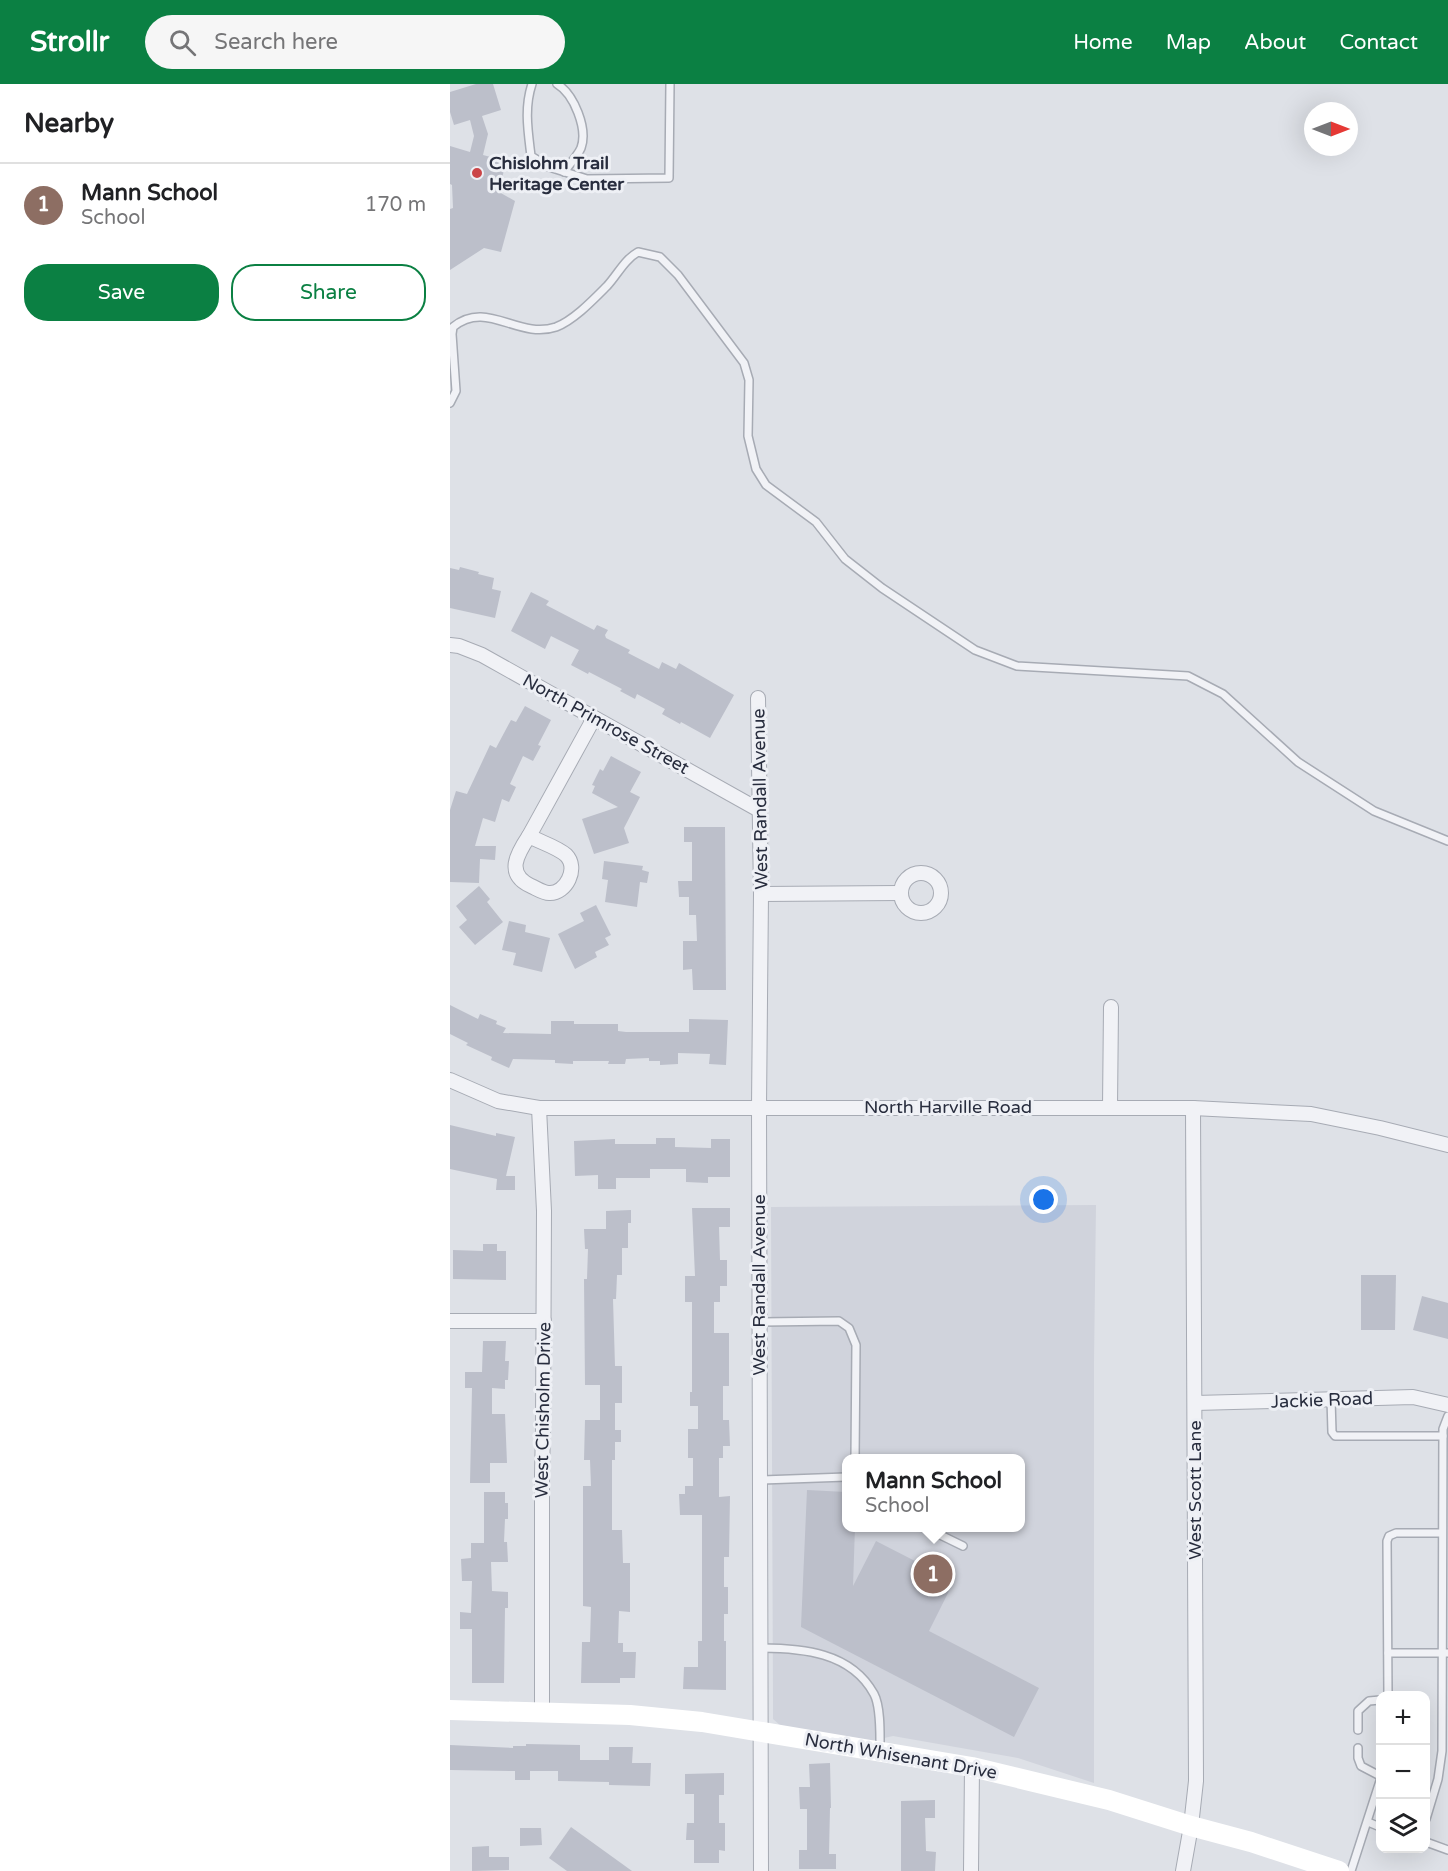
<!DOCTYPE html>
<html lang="en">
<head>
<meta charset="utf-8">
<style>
	:root { --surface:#fff; --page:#f6f6f6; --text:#202124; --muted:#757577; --line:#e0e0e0; --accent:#0b8043 }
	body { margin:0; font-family:"Varela Round",sans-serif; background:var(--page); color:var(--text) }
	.controls { position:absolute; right:18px; bottom:18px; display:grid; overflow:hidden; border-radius:12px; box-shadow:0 6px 24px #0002 }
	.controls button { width:54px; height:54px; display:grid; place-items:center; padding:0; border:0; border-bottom:2px solid var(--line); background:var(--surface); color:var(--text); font:30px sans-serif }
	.compass { position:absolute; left:854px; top:18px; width:54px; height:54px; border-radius:50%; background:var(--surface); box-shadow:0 6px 24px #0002; rotate:90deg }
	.you { position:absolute; left:594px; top:1116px; width:21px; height:21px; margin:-15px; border:4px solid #fff; border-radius:50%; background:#1a73e8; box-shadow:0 0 0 9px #1a73e833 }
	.badge { display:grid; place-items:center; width:39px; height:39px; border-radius:50%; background:var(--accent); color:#fff; font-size:20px; font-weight:700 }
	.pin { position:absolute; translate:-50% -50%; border:3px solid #fff; box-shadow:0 2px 6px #0006 }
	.popup { position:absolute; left:392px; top:1370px; width:183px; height:78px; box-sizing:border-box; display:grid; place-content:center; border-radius:12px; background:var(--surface); filter:drop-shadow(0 2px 4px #0005); font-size:20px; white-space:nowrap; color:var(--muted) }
	.popup b { font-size:22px; color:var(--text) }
	.popup::after { content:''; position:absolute; left:50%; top:100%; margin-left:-12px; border:12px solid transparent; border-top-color:var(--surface) }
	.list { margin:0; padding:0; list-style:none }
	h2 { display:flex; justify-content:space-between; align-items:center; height:78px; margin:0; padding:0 24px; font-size:26px }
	h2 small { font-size:20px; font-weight:400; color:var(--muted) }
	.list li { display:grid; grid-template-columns:39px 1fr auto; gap:18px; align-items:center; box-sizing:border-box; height:84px; padding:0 24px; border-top:2px solid var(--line) }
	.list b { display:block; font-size:22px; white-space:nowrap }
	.list p { margin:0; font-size:20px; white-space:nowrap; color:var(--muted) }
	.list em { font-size:20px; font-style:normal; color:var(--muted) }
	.actions { display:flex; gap:12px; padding:18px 24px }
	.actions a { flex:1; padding:14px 0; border:2px solid var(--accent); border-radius:24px; text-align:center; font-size:21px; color:var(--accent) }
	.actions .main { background:var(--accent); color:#fff }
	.icon { flex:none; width:33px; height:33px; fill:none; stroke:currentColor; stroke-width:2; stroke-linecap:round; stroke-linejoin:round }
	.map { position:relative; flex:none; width:998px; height:1787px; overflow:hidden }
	header { display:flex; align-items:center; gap:36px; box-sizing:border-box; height:84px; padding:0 30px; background:var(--accent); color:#fff }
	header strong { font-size:28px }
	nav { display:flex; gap:33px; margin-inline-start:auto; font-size:21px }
	.search { width:420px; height:54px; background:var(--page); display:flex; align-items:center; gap:15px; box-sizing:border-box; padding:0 21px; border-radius:33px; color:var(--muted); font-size:22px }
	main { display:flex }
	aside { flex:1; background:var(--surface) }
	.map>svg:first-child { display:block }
</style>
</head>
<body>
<header>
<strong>Strollr</strong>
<div class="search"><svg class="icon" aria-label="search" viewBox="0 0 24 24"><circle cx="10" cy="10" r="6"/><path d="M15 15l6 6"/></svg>Search here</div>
<nav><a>Home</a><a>Map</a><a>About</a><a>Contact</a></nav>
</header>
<main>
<aside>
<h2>Nearby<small></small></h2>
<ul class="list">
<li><span class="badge" style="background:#8d6e63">1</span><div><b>Mann School</b><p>School</p></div><em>170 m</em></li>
</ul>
<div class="actions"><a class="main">Save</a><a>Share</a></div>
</aside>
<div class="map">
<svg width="998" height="1787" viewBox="0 0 998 1787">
	<rect width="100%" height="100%" fill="#dee1e7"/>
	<path fill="#d0d3dc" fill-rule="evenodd" d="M646 1121 644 1279V1699L568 1674 443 1652 416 1658 331 1642 323 1635V1615L321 1123ZM396 1374H570V1444H396Z"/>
	<g fill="#bcbfca">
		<path d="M26 0H43L51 26 32 32 38 50 33 71 56 77 49 108 65 117 51 168 34 164 0 186V125L3 124 2 101 0 100V62L20 68 24 52 20 36 4 41 0 28V8Z"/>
		<path d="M10 483 29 488 28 490 44 494 42 505 51 507 45 534 0 524V484L9 486Z"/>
		<path d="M81 508 99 517 96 521 144 546 147 541 158 546 155 551 156 554 180 566 178 569 209 585 212 578 226 585 229 579 284 611 260 654 231 638 230 640 212 630 215 625 187 610 185 615 170 607 172 605 139 588 138 590 121 581 129 566 101 552 95 565 61 547Z"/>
		<path d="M75 622 101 636 88 661 91 662 83 677 73 672 60 700 66 703 59 718 52 715 45 738 33 734 25 762H46L45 776 30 775 29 799 0 798V726L6 707 17 710 40 661 46 664 61 636 66 638Z"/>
		<path d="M161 672 191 688 180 708 190 713 174 744 179 759 144 770 132 735 168 723 142 709 145 702 142 701 150 685 153 687Z"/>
		<path d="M234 743H275L276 906H243L242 885 233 886V857H247L246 831H239V813H229L228 797H242V758H234Z"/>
		<path d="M154 777 193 782 192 786 199 788 197 799 190 798 187 823 155 818 158 796 152 795Z"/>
		<path d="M29 802 40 815 37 818 53 838 25 861 9 843 17 836 6 822Z"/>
		<path d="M146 821 161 851 155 854 159 861 145 868 147 873 125 885 108 850 134 837 130 829Z"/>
		<path d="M59 837 76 841 75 848 100 854 92 888 63 881 66 869 52 866Z"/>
		<path d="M0 921 28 935 30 930 47 937 46 940 56 944 53 949 101 950V937H124V940H168V947L176 948H239V935L278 936 276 981 259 980 260 970 228 969V980L210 981V977H199V974L176 975 175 980H158L159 977H123V980L105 979V976L63 975 59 984 41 976 42 973 16 961 18 959 0 950Z"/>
		<path d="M0 1041 46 1052V1049L65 1053 56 1092H65V1106H46L47 1095 0 1085Z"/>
		<path d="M206 1054H225V1063L261 1064V1055H280V1093H258V1099L236 1098V1085H200V1094H166V1105H148V1091L125 1092 124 1057 165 1055V1060H206Z"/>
		<path d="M242 1124H280V1143H269L270 1176H277V1202H270V1218H264V1249H279V1302H273V1336H279L280 1362H273V1374H269V1413L280 1412 279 1473H274V1503H278V1530H274V1557H276V1606L233 1605 234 1583H248V1557H252V1431H230L229 1410H235V1402H243V1374H238V1345H248V1322H240V1308H242V1218H235V1192H245Z"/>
		<path d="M181 1126V1139H178V1164H172V1191H167L166 1215H163L165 1282H172V1319H165V1346H171V1358H165V1376H162V1446H172L173 1479H180V1528L169 1527 168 1559H173V1568H186L185 1594H170V1599H131L132 1558H140L141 1523 133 1522V1402H141L140 1376H134L135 1336H150V1301H135L134 1195H137L138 1165H135L134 1145H156V1127Z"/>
		<path d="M33 1160H47V1167H56V1196L3 1195V1166L33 1167Z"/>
		<path d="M911 1191H946L945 1246H911Z"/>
		<path d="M972 1212 998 1219V1255L963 1246Z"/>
		<path d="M33 1257H56L55 1277H59L58 1296H55V1305L42 1304V1330H55L57 1379H40V1399H20L22 1304H15V1288H32Z"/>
		<path d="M357 1406 396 1408V1443H405L403 1502 426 1457 504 1497 479 1547 589 1604 564 1653 351 1543Z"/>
		<path d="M34 1408H55V1419H58V1435H55L54 1458H57L58 1478H41L42 1507 58 1508V1524H55L54 1599H22V1545H10V1528L21 1529 22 1497H12L11 1475 21 1474V1459H34Z"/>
		<path d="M76 1660 130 1661V1676H159V1663H183L182 1679H201L200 1702 159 1701V1698L108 1697V1687H80V1696H65V1687L0 1686V1661L63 1664V1662H76Z"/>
		<path d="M380 1679 381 1724H380L379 1770H386V1785H349V1766H357V1725H350L349 1703H360L359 1680Z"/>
		<path d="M274 1689V1711H269V1739H275V1767L269 1766V1779H244V1756H236L237 1739H244V1710H235V1690Z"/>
		<path d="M485 1716V1734H475L476 1767 486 1768 485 1787H451V1717Z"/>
		<path d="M121 1743 182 1787H117L99 1774Z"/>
		<path d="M70 1744H91L92 1761 70 1762Z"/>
		<path d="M39 1762V1773H59V1786L22 1787V1763Z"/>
	</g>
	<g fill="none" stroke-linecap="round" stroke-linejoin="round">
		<g stroke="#a7abb4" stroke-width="10">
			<g id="lane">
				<path d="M82 0C74 24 78 47 81 72L99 83 137 95 219 94 220 0"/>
				<path d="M107 0C124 10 138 45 131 64 128 71 119 81 114 88"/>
				<path d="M0 319 6 307 2 250 3 243C37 215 68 256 106 243 124 236 143 216 157 202 168 190 174 176 188 168L210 173 228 191 294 279 299 296 298 352 306 385 316 401 366 438 395 475 432 504 525 566 567 582 738 592 773 610 848 678 924 727 998 757"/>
				<path d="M309 1238 389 1237 399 1244 406 1261 405 1374"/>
				<path d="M881 1315 882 1348 885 1352H993"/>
				<path d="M309 1396 396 1393"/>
				<path d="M476 1444 513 1462"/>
				<path d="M309 1564C352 1564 401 1568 424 1610 431 1623 430 1651 430 1665"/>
				<path d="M938 1569H998"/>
				<path d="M938 1612 937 1457 939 1452 946 1449H992"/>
				<path d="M908 1646V1627L919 1617 930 1616"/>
				<path d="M908 1664V1674L911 1682 930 1692"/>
				<path d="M976 1735 988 1695 992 1667 993 1345 998 1332"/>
				<path d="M918 1738 930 1743"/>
				<path d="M976 1758 998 1766"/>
				<path d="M901 1787 930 1697"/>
			</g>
		</g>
		<g stroke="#a7abb4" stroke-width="16">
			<g id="street">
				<path d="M0 561 9 562 32 571 309 726"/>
				<path d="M308 614 311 810 309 1023 311 1787"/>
				<path d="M79 752C90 758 107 763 116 771 129 784 116 810 99 809 93 809 86 804 81 802 55 790 67 770 79 752Z"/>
				<path d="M79 752 144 634"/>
				<circle cx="471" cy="809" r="20"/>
				<path d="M311 810 450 809"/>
				<path d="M0 996 48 1017 89 1024H743L861 1030 930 1044 998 1061"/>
				<path d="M89 1024 94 1127 93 1345 92 1391V1628"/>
				<path d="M660 1024 661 923"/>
				<path d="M0 1237H94"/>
				<path d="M745 1319 963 1313 998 1321"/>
				<path d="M521 1787 522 1683"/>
				<path d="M733 1787 741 1742 746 1697 743 1024"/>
			</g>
		</g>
		<use href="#lane" stroke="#f1f2f6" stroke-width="7"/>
		<use href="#street" stroke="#f1f2f6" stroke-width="14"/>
		<path stroke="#fff" stroke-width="20" d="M0 1626 180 1631 252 1638 522 1683 659 1716 741 1742 801 1758 889 1787"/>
	</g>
	<circle fill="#cb4548" stroke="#eef0f5" stroke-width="2" cx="27" cy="89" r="6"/>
	<g text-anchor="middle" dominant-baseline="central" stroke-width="6" stroke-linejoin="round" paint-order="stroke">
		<g font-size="18" font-weight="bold" fill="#282d3e" stroke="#eef0f5" text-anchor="start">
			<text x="39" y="79">Chislohm Trail<tspan x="39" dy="21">Heritage Center</tspan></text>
		</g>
		<g font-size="18" fill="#282d3e" stroke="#eef0f5">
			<text transform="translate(156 640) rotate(29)">North Primrose Street</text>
			<text transform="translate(310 715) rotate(-91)">West Randall Avenue</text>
			<text x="498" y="1023">North Harville Road</text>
			<text transform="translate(309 1201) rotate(-90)">West Randall Avenue</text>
			<text transform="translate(872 1316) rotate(-2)">Jackie Road</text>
			<text transform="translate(93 1326) rotate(-89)">West Chisholm Drive</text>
			<text transform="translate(745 1406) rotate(-90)">West Scott Lane</text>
			<text transform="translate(451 1672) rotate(10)">North Whisenant Drive</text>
		</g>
	</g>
</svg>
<div class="controls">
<button>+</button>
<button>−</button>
<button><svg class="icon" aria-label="layers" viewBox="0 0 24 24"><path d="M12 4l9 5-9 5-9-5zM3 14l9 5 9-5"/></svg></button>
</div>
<svg class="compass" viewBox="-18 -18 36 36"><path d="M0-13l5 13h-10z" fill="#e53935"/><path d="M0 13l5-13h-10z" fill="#757577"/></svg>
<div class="you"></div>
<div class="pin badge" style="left:483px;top:1490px;background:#8d6e63">1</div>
<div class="popup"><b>Mann School</b>School</div>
</div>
</main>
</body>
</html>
